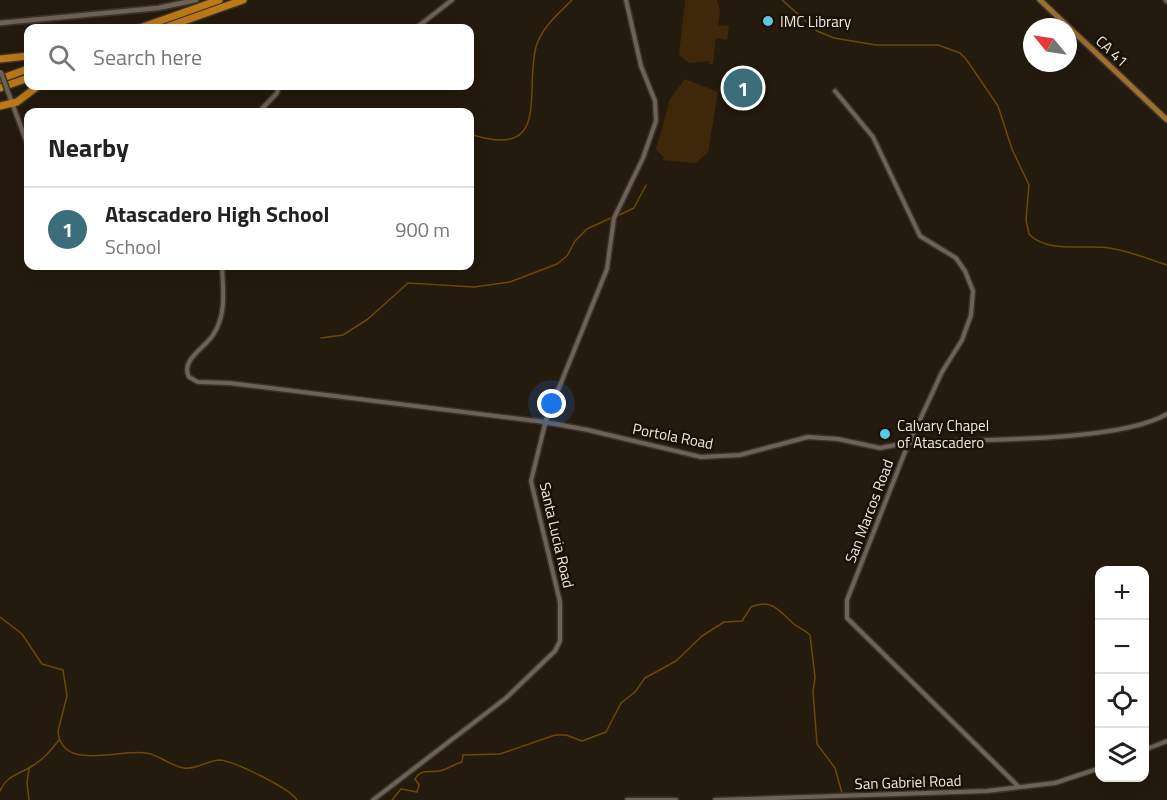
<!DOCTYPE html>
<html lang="en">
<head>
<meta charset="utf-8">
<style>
	:root { --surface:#fff; --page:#f6f6f6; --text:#222; --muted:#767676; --line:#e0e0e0; --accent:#3c6d7b }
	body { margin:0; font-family:"Titillium Web",sans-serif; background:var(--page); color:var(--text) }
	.controls { position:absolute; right:18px; bottom:18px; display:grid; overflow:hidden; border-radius:12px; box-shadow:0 6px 24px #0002 }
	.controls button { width:54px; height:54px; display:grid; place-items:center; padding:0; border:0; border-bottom:2px solid var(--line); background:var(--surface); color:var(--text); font:30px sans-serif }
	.compass { position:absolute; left:1023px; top:18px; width:54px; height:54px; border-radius:50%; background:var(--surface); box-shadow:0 6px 24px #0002; rotate:300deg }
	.you { position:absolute; left:552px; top:404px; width:21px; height:21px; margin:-15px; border:4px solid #fff; border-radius:50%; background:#1a73e8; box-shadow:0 0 0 9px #1a73e833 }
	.badge { display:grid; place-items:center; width:39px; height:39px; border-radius:50%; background:var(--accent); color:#fff; font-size:20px; font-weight:700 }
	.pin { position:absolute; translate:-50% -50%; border:3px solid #fff; box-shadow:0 2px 6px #0006 }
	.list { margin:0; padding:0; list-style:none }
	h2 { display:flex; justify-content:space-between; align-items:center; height:78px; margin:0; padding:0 24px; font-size:26px }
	h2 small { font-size:20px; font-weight:400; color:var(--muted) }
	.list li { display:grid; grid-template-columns:39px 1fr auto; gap:18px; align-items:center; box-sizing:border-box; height:84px; padding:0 24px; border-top:2px solid var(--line) }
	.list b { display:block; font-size:22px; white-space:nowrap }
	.list p { margin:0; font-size:20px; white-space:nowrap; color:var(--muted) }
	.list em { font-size:20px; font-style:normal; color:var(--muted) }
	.icon { flex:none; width:33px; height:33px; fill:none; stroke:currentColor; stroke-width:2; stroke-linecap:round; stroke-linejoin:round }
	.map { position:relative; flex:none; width:1167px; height:800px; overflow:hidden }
	.search { position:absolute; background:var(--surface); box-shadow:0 6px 24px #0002; left:24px; top:24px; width:450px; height:66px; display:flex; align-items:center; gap:15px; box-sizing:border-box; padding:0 21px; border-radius:12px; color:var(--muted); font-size:22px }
	.panel { position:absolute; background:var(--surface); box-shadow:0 6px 24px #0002; left:24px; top:108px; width:450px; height:162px; border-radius:12px }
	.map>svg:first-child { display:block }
</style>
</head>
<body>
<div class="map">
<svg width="1167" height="800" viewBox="0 0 1167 800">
	<rect width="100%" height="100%" fill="#241a0e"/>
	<g fill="#3f280a">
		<path d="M685 0H717L720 11 718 25 729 26 727 40 716 38 713 64H709V61L689 63 679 55Z"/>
		<path d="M685 79 718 92 708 152 696 163 662 160 664 158 656 149 670 99Z"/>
	</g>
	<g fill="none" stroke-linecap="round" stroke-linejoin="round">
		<g stroke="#704708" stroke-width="1.5">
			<path d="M782 0 817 31 834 38 876 45H938L960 53 966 59 998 106 1012 149 1029 185 1026 220 1029 234C1048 254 1084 244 1109 248 1130 251 1148 259 1167 265"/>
			<path d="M470 134C552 161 524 93 536 47 541 28 559 13 572 0"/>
			<path d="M617 216 634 208 646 185"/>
			<path d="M321 338 343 335 368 319 408 283 474 287 510 282 557 264 567 256 575 241 587 229 613 217"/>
			<path d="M0 617 22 634 42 664 63 670 67 696 58 731C61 772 120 749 146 753 160 755 170 766 184 768 197 770 208 760 220 760 234 761 291 789 297 800"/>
			<path d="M29 769 27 782 29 800"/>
			<path d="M0 791C7 775 18 775 32 766 44 759 50 751 59 740"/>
			<path d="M392 800 401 789 417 792 419 785 415 779C422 767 432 774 443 770 449 768 455 764 462 762L463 755 500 754 555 735H566L582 741 606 732 621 703 635 692 645 678 676 661 702 636 724 622 742 621 751 607C772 598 779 611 794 624 799 628 805 630 810 635L815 677 813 692 817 744 835 768 842 793"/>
		</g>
		<g stroke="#3a322d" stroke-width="7">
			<g id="tertiary">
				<path d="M416 28 452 0"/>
				<path d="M835 91 873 137 920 236 956 258 965 271 973 291 971 315 962 340 942 372 905 452 847 600V618L1019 787"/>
				<path d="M8 92 28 146"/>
				<path d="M259 112 277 93 279 86"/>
				<path d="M222 266C223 290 227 314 213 335 205 348 180 360 189 377L198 382 229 383 545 422 588 430 701 457 740 455 808 437 838 439 880 448 911 442C972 439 1118 443 1167 414"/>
				<path d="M1144 750 1167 741"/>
				<path d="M373 800 506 698 555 651 560 641V602L531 481 546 420 607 269 614 218 643 158 656 121 655 101 641 66 626 0"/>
				<path d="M627 800H676"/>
				<path d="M715 800 987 791 1055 783 1100 768"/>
			</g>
		</g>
		<g stroke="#3a322d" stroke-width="8">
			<g id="secondary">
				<path d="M1166 0 1167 1"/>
				<path d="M0 23 158 8 196 0"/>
			</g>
		</g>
		<g stroke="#3a322d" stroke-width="8">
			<path id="primary" d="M1040 0 1167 120"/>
		</g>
		<g stroke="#3a322d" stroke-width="10">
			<g id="motorway">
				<path d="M140 28 219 0"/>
				<path d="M164 28 243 0"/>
				<path d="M0 59 28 56"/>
				<path d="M0 79 28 69"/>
				<path d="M0 88 28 78"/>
				<path d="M0 106 17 102 38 86"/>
			</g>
		</g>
		<use href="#tertiary" stroke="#6f6254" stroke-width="4"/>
		<use href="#secondary" stroke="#6f6254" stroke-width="4.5"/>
		<use href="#primary" stroke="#9d702e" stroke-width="5"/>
		<use href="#motorway" stroke="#bc7915" stroke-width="7"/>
		<g stroke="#3a322d" stroke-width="7" stroke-linecap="butt">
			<path id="tertiary-bridge" d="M1 72 8 92"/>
		</g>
		<use href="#tertiary-bridge" stroke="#6f6254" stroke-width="4"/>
	</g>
	<g fill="#5bc8e7" stroke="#1b1106" stroke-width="2">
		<circle cx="768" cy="21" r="6"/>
		<circle cx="885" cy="434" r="6"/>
	</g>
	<g text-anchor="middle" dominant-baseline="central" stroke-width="5" stroke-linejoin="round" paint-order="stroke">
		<g font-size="15" fill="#f0e8e0" stroke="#1b1106" text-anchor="start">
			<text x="780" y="21">IMC Library</text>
			<text x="897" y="425">Calvary Chapel<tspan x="897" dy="17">of Atascadero</tspan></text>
		</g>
		<g font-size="15" fill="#f0e8e0" stroke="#1b1106">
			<text transform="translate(1112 51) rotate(43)">CA 41</text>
			<text transform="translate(673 436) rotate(11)">Portola Road</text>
			<text transform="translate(869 511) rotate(-69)">San Marcos Road</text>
			<text transform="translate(557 535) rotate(77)">Santa Lucia Road</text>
			<text transform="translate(908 782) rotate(-2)">San Gabriel Road</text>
		</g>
	</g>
</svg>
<div class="controls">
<button>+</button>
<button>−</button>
<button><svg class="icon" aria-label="locate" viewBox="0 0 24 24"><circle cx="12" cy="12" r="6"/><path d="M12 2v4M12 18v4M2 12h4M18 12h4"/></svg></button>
<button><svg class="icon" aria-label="layers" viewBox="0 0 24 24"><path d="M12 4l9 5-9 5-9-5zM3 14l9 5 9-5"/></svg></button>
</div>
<svg class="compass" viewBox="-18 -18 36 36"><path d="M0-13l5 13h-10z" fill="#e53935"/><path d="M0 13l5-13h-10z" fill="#767676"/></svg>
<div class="you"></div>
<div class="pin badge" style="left:743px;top:88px">1</div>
<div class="search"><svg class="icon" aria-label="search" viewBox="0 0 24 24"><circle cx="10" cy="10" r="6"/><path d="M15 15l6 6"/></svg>Search here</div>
<section class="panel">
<h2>Nearby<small></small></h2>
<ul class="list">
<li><span class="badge">1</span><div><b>Atascadero High School</b><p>School</p></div><em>900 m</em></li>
</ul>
</section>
</div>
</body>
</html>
